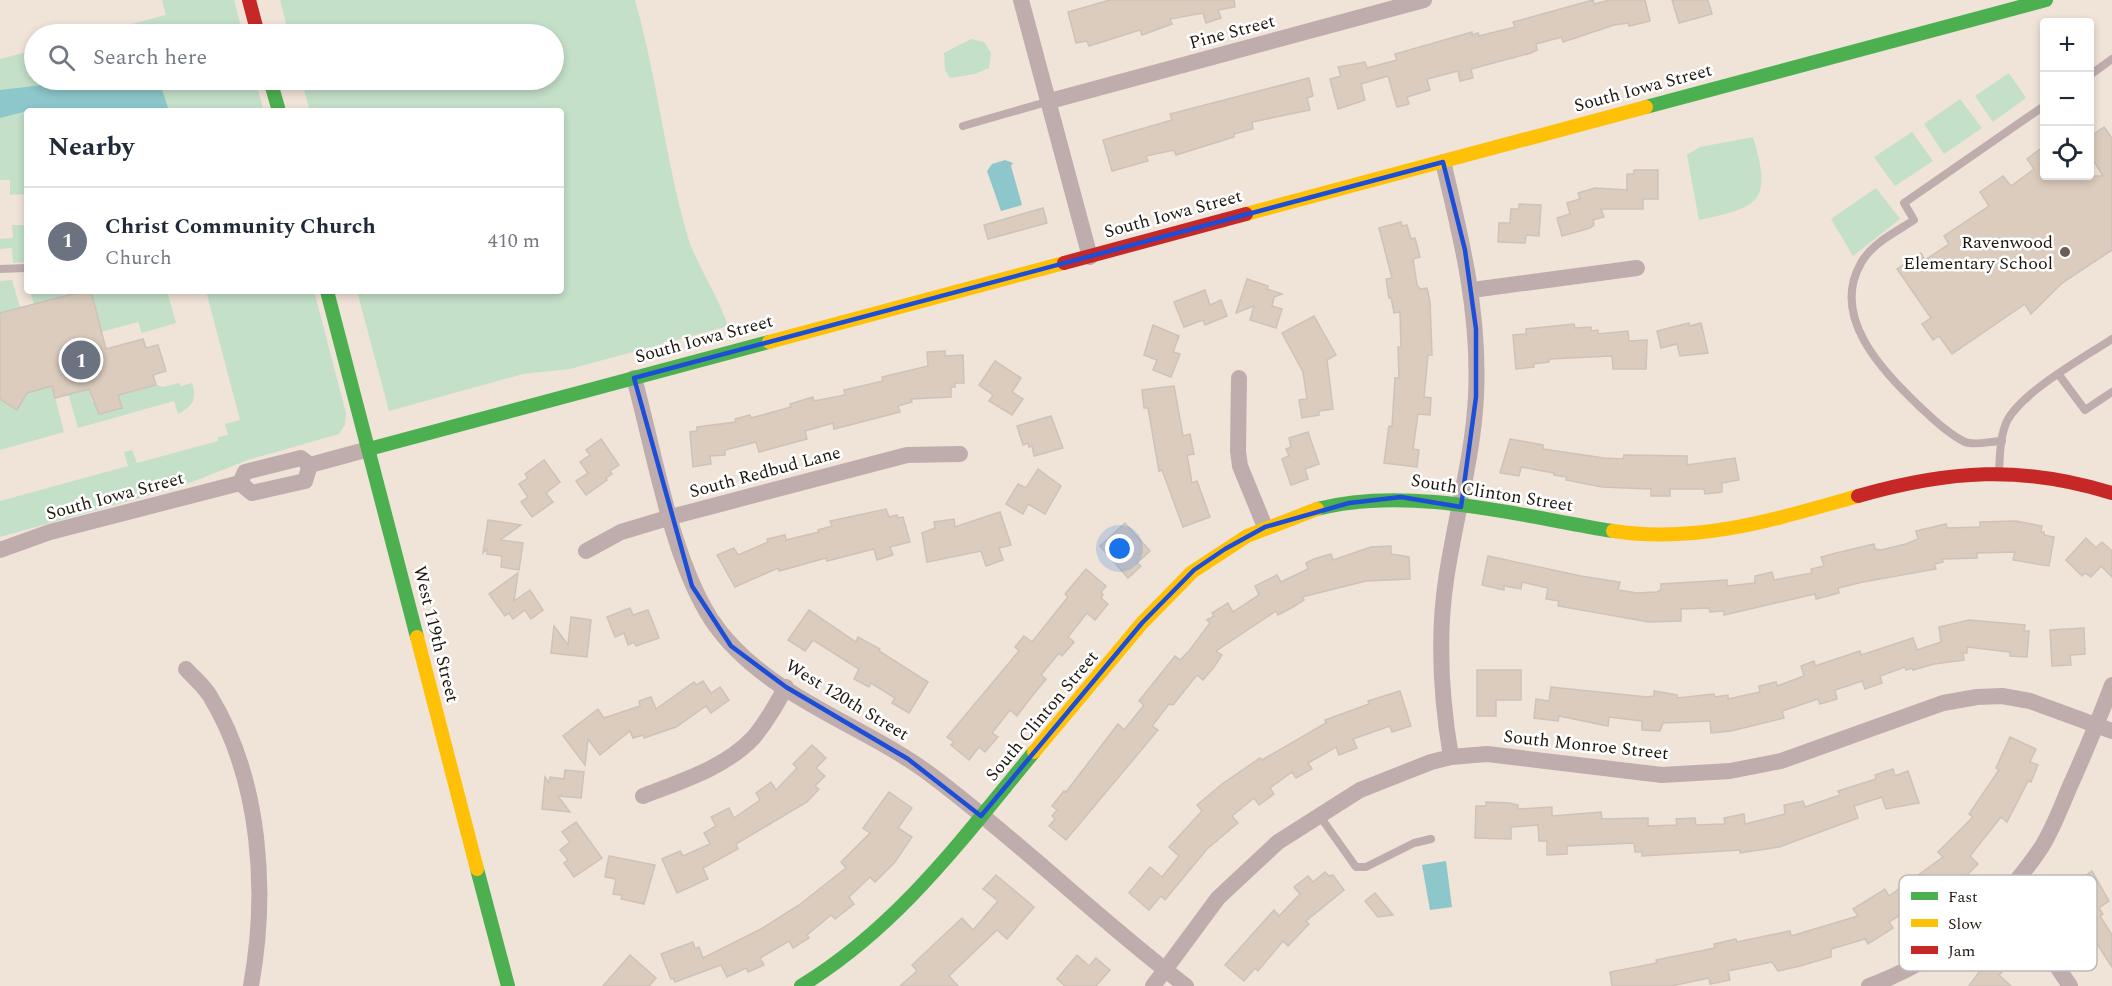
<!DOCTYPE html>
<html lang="en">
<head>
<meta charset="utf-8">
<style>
	:root { --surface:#fff; --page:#f2f2f3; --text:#1f2937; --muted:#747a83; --line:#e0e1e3; --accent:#685e55 }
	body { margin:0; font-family:Spectral,serif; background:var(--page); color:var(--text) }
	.controls { position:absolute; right:18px; top:18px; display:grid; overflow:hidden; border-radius:6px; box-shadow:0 3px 9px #0003 }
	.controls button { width:54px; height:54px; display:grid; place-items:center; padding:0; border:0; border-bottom:2px solid var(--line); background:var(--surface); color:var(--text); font:30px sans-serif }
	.you { position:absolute; left:1120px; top:549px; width:21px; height:21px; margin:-15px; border:4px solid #fff; border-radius:50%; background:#1a73e8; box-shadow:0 0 0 9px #1a73e833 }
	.badge { display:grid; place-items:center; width:39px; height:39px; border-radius:50%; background:var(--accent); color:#fff; font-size:20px; font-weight:700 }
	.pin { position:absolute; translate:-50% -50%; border:3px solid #fff; box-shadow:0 2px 6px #0006 }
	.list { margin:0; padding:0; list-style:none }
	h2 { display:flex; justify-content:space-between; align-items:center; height:78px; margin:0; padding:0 24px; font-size:26px }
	h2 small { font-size:20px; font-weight:400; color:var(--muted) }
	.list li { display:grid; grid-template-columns:39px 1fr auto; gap:18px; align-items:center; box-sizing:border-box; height:108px; padding:0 24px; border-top:2px solid var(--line) }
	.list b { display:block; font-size:22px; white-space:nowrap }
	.list p { margin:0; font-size:20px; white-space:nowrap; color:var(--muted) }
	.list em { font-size:20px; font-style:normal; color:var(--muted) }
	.icon { flex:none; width:33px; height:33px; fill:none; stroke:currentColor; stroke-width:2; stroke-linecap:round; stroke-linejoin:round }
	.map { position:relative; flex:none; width:2112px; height:986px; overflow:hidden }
	.search { position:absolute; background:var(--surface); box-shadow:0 3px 9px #0003; left:24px; top:24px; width:540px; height:66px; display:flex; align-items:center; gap:15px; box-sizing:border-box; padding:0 21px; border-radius:33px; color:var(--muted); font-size:22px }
	.panel { position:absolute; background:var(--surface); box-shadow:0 3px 9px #0003; left:24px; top:108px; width:540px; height:186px; border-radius:6px }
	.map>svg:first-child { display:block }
</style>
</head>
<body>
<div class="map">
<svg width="2112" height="986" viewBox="0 0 2112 986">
	<rect width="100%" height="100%" fill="#f0e3d8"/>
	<g fill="#c4e0c9">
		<path d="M162 0H234L243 34H92L166 15Z"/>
		<path d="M280 0H635C657 77 665 157 687 234 695 263 718 295 728 326L570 369 523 374 389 411 357 291H561V111H310L301 80H554V34H289Z"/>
		<path d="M971 39 984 42 991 53 989 68 975 74 950 78 945 70 944 53Z"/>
		<path d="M34 50V80H255L264 111H27L26 194 10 195V180H0V59Z"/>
		<path d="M2009 73 2026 98 1993 122 1975 96Z"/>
		<path d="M1960 99 1982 128 1944 154 1924 124Z"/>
		<path d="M1912 132 1933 161 1895 186 1874 157Z"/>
		<path d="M1753 137C1772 201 1761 207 1699 220L1687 155 1700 147Z"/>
		<path d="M1876 188 1900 219 1853 256 1831 219Z"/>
		<path d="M12 225H27V262L13 263 12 248 0 249V239L13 238Z"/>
		<path d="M12 280 21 311 0 315V281Z"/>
		<path d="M30 291H84L34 304Z"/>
		<path d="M91 291H167L176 323 142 333 138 322 101 332Z"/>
		<path d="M206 291H314L346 413 345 425 339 434 248 460 179 487 0 537V501L128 466 124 452 132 450 137 463 218 441V437L228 435 225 424 240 420Z"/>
		<path d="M86 377 92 402 95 401 99 414 122 408 118 395 156 385 163 387 179 383 181 386 192 383C198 399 192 407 178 414L174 401 78 428 65 382Z"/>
		<path d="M52 386 64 432 0 450V400L17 409 27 393Z"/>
	</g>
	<g fill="#8dc7cb">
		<path d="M85 80H159L169 111H140L137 108 27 111 0 118V90Z"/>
		<path d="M1005 160 1013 163 1011 166 1022 205 1001 211 987 171 992 164Z"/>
		<path d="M1446 861 1452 907 1430 910 1422 865Z"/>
	</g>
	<g fill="#dcccbe" stroke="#ccc3ba" stroke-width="1.5">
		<path d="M1110 0H1234L1235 7 1218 10 1221 18 1206 23 1203 13 1170 19 1172 24 1142 35 1140 30 1089 46 1087 41 1076 43 1068 12Z"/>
		<path d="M1593 0 1594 4 1610 0H1645L1650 21 1629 26 1628 23 1614 25 1563 42 1562 37 1536 44 1537 50 1531 53 1471 69 1473 78 1460 81 1458 71 1427 79 1430 90 1407 97 1409 104 1397 107 1388 76 1361 84 1365 100 1338 109 1330 79 1341 76 1338 67 1365 62 1367 68 1397 60 1395 54 1472 32V35L1478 33 1479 36 1515 27 1513 22Z"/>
		<path d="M1672 0H1708L1712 14 1679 23Z"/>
		<path d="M1309 78 1313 96 1307 98 1310 110 1252 122 1253 129 1234 134V137L1176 155 1174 150 1146 156 1148 161 1112 171 1103 140 1172 120 1170 114Z"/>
		<path d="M2104 127 2112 138V250L2062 283 2031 314 2025 304 1952 354 1939 336 1933 340 1922 324 1931 318 1897 269 1921 253 1925 260 1949 244 1944 236 1989 206 1980 192 2003 176 2011 186 2034 169 2027 159 2044 146V176H2103L2090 155V137Z"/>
		<path d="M1634 170H1658V199H1643V209H1601L1604 217 1593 220 1594 225 1590 228 1562 236 1557 218 1570 214 1567 203 1580 199 1578 193 1595 188 1627 190V174H1634Z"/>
		<path d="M1519 204 1541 205 1539 236 1526 235 1525 243 1498 242 1499 223H1510L1511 209H1519Z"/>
		<path d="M1043 208 1047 223 988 239 984 225Z"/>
		<path d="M1401 222 1402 226 1407 225 1411 239 1415 238 1420 257 1413 259 1417 285 1420 289 1427 288 1430 302 1432 355H1428L1424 397 1431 398 1430 415 1418 414 1413 449 1419 450 1417 467 1384 463 1389 426 1392 427 1395 378H1399L1398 347H1401L1400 312 1394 313 1391 297 1389 298 1386 279 1392 278 1379 228Z"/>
		<path d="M1247 279 1268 286 1267 289 1282 294 1274 297 1272 306 1282 309 1276 328 1250 320 1254 306 1236 313Z"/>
		<path d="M1205 290 1210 305 1221 300 1227 316 1205 325 1203 320 1184 327 1174 302Z"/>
		<path d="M84 291H91L106 349 143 339 146 348 158 345 166 371 153 375 156 385 118 395 122 408 99 414 89 389 55 398 52 386 27 393 17 410 0 399V313Z"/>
		<path d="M1314 316 1336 355 1327 360 1333 409 1319 411V415L1302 418 1299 400 1307 399 1303 372 1282 333Z"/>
		<path d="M1689 323 1690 326 1701 323 1708 353 1680 356 1677 344 1661 348 1657 331Z"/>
		<path d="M1574 324 1575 328 1591 327V331L1598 330V334L1628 331 1629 341 1647 340 1646 369H1613L1612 356 1549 359V362L1533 364 1534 367 1516 369 1513 335 1526 334V329Z"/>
		<path d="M1153 325 1179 336 1173 352 1180 354 1171 377 1153 370 1157 360 1144 355Z"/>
		<path d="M945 351V356L963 355 964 383H955V387H951V397L911 399 912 402 898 406 900 412 834 429 833 423 805 431 807 439 759 452 756 442 725 450V455L710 456 711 464 693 467 690 432 697 431V427L736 422 735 419 750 415 751 418 791 407 790 404 813 397 814 401 845 395 844 390 883 381 882 377 928 366 927 352Z"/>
		<path d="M995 361 1021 378 1012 392 1023 399 1012 415 989 401 993 395 979 385Z"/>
		<path d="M1174 386 1183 436 1190 434 1194 454 1187 455 1192 483 1197 481 1210 517 1183 527 1162 470 1159 471 1148 408H1144L1142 390Z"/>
		<path d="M1051 416 1063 448 1034 456 1032 446 1029 447 1028 443 1023 445 1017 426Z"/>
		<path d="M1308 432 1319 464 1305 469 1308 479 1291 485 1282 459 1289 456 1286 449 1291 447 1289 438Z"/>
		<path d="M601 439 619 465 610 471 612 474 606 478 607 480 586 495 576 481 588 473 580 462 590 455 586 450Z"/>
		<path d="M1510 439 1543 445V449L1604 458 1623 459 1624 455 1687 456V465L1735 458 1739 480 1722 483V492L1705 494 1704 489H1670V496H1651V489L1602 487 1566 480 1567 477 1554 475V473L1521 467 1519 476 1500 473Z"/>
		<path d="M544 460 560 482 546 493 553 502 532 517 521 502 528 497 519 484 528 478 525 474Z"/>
		<path d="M1038 469 1061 486 1045 514 1028 504 1023 514 1006 504 1018 484 1026 488Z"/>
		<path d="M886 509 889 517 897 515 898 518 903 517 910 542 890 547 893 555 877 560 874 549 827 561 826 558 779 571 778 568 735 587 717 555 734 548 738 555 768 542 767 539 785 535 786 540 819 532 818 530 832 526 830 521Z"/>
		<path d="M1000 512 1011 545 999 548 1003 560 986 566 981 551 927 562 922 533 935 528 934 522 954 519 955 527Z"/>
		<path d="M488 520 521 525 500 540 523 543 519 570 501 567 502 556 487 554V549L483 553Z"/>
		<path d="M2016 521 2042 526 2041 532H2044V535L2054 537 2049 566 2013 560 2015 552 1977 553V558L1942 559 1943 562 1934 564 1936 569 1863 582 1838 588 1839 593 1816 599 1815 594 1724 615V611L1710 612 1709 608 1681 609V621L1649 622 1558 606 1559 601 1546 599 1548 588 1522 582 1521 589 1504 586V590L1482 585 1488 556 1581 576 1620 582 1618 590 1637 593 1657 592 1661 590V584L1727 580V586L1755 583V576L1772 572 1774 580 1812 573 1811 569 1824 566 1821 557 1836 553 1874 544 1875 549 1881 550 1906 544 1918 539 1916 531 1946 524 1947 528 1980 527V522Z"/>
		<path d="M1125 523 1150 551 1137 563 1141 566 1128 578 1100 546Z"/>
		<path d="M2086 538 2096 548 2102 542 2112 551V577L2101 566 2091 577 2085 573 2082 576 2066 560Z"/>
		<path d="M1391 546V554L1409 557 1410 579 1366 581 1302 597 1304 600 1293 607 1278 615 1276 611 1216 651 1222 655 1214 667 1203 680 1197 675 1173 705 1169 704 1152 726 1158 730 1066 840 1049 826 1055 819 1052 816 1057 810 1052 806 1064 791 1066 792 1118 724 1124 730 1144 705 1139 701 1175 656 1180 660 1189 651 1210 623 1207 620 1214 616 1212 613 1228 603 1233 612 1259 595 1255 586 1277 575 1281 582 1308 569 1306 563 1314 559 1331 554 1333 560 1371 547Z"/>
		<path d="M1086 569 1106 586 1101 592 1103 595 1101 598 1108 604 1095 620 1087 613 1068 637 1074 642 1062 656 1059 653 1041 675 1046 679 1029 700 1017 716 1010 710 992 733 998 737 985 752 979 747 969 760 951 745 954 742 947 737 1019 651 1015 647 1024 636 1032 642 1068 597 1065 594Z"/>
		<path d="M518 573 514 601 530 590 543 610 531 619 525 610 513 619 509 613 505 616 489 594Z"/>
		<path d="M630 608 633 615 648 610 659 638 636 646 634 642 628 645 624 633 615 637 607 617Z"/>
		<path d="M809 610 856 642 858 637 880 649 879 651 928 682 909 713 892 703 895 698 871 683 869 687 854 679 859 669 813 640 805 651 788 640Z"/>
		<path d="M571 617 591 620 587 657 551 653 554 626 568 645Z"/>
		<path d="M1969 620 2025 625 2024 631H2029L2027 657 2010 656V652L1967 647V653H1963L1964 660 1934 664 1913 670 1912 668 1906 670 1905 667 1880 676 1882 683 1865 689 1862 681 1835 690 1837 699 1820 704 1818 699 1782 711 1784 718 1731 731 1711 733 1710 721 1663 723 1660 731 1642 730V721L1609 717 1608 726 1559 716 1558 721 1534 718 1536 699 1549 701 1551 687 1647 697 1654 696V691L1677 695V698L1714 694 1715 697 1728 695V699L1760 692 1759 686 1776 682 1777 686 1804 676 1801 666 1814 661 1815 666 1860 651 1861 655 1913 638 1917 650 1941 642 1939 627Z"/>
		<path d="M2084 628 2085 654 2070 655 2071 665 2052 666 2050 630Z"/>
		<path d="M1477 670H1521V700H1496V716H1477Z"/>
		<path d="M703 681 711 693 720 687 729 700 711 713 706 706 676 727 644 738 643 735 633 738 630 731 600 755 588 739 585 765 563 736 598 709 604 718 640 706 639 701 651 697 656 709 694 682 696 685Z"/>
		<path d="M1400 691 1411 726 1392 732 1390 726 1353 739 1357 748 1339 755 1336 747 1308 763 1312 769 1296 778 1292 772 1270 788 1274 794 1259 805 1254 798 1232 816 1238 823 1207 849 1165 900 1161 896 1149 910 1129 893 1150 867 1162 877 1179 856 1169 847 1202 811 1197 805 1222 784 1260 758 1262 760 1326 723 1325 720 1369 704 1368 701Z"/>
		<path d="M2010 737 2036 749 2030 762 2038 765 2031 782 2028 781 2007 822 2001 817 1970 856 1978 864 1959 883 1917 914 1912 907 1889 922 1893 928 1868 944 1865 939 1831 949V957L1800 966 1778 971 1772 962 1728 971 1730 980 1710 984 1709 978 1671 986H1612L1610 972 1657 963 1656 960 1715 948 1714 944 1736 939 1737 942 1790 931 1791 936 1858 916 1853 909 1885 889 1889 896 1943 857 1938 852 1973 817 1969 814 1999 770 1996 768Z"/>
		<path d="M812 745 826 758 816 768 825 776 815 786 819 789 807 802 736 844 738 849 703 868 708 879 677 893 662 859 680 851 683 856 710 844 704 833 716 826 711 817 729 808 734 818 760 800 756 793 771 782 776 790 797 768 793 764Z"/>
		<path d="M1893 769 1895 776 1908 771 1919 803 1886 809 1882 797 1854 806 1858 818 1779 847 1740 853V850L1642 856V852H1635L1634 843 1567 846V854L1547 855V841H1539L1538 825 1511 827V839L1475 838 1476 806H1486V802L1509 803 1518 805V809L1552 807V816L1601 812 1602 819 1648 818V826L1677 825 1676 819 1695 818 1696 825 1725 824 1724 818 1744 814 1745 824 1785 814 1784 805 1803 801 1805 807 1840 795 1838 791 1876 779 1875 775Z"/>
		<path d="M565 770 584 772 581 798 558 796 570 812 542 809 545 777 549 783 550 777 564 779Z"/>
		<path d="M889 792 912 808 898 828 912 837 895 862 875 882 870 877 849 897 854 904 835 919 831 915 807 935 809 938 793 948 789 941 760 958 764 965 748 972 746 968 727 977 721 965 675 982 673 978 671 979 661 954 693 942 695 949 699 947 703 958 761 929 799 905 846 868 841 862 870 833 863 828Z"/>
		<path d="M576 822 602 858 574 877 564 863 568 860 560 850 570 842 562 832Z"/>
		<path d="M609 856 655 865 644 904 621 899 622 895 613 894 616 879 605 877Z"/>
		<path d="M2092 871 2109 901 2099 908 2103 914 2100 916 2112 935V967L2081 919 2079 921 2068 906 2075 901 2066 889Z"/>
		<path d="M1325 872 1329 876 1333 875 1344 890 1306 921 1309 924 1288 946 1283 941 1258 971 1255 968 1244 981 1225 965 1274 910 1279 916 1300 894 1294 887 1308 876 1313 882Z"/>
		<path d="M996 875 1034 907 1007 939 997 930 949 976 958 986H900L917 971 912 965 962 918 973 930 998 901 983 889Z"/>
		<path d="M1375 893 1393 915 1378 917 1365 901Z"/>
		<path d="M630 955 656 978 649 986H603Z"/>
		<path d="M1077 955 1089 966 1096 958 1110 970 1096 986H1065L1057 979Z"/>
		<path d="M1990 957 2004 970 1999 975 2011 986H1969Z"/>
	</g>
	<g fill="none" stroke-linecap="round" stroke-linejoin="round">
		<g stroke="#bfadae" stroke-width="8">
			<path d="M2090 75 2112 59"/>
			<path d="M963 126 1050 101"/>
			<path d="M0 269 27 268"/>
			<path d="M2059 375 2085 410 2112 392"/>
			<path d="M2002 441C1992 441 1974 446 1965 442 1948 434 1931 417 1918 405 1882 370 1830 317 1861 263 1872 243 1896 232 1914 220L1904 203 2044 106"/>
			<path d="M1999 471C2000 455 2000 436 2007 421 2022 392 2083 358 2112 339"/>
			<path d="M1319 815 1356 867H1366L1414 843 1431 839"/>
		</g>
		<g stroke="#bfadae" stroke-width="16">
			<path d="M1021 0 1090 257"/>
			<path d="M1050 101 1424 0"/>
			<path d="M1443 162C1462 240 1480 315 1476 396 1473 458 1455 518 1446 580 1437 640 1441 698 1451 757"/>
			<path d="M1472 290 1637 268"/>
			<path d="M634 378C654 450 671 557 711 619 761 695 860 722 931 775 1019 841 1098 919 1186 986"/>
			<path d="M1239 378 1238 451 1240 466 1265 527"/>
			<path d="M310 465 369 449"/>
			<path d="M240 483 252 493 305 481 310 465"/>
			<path d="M240 483 245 472 301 458 310 465"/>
			<path d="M0 550 50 532 240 483"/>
			<path d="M586 551 621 532 671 517 907 455 960 454"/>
			<path d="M186 669C194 678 204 686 210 696 261 780 268 892 251 986"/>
			<path d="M643 796C679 782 725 768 753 738 766 723 776 705 786 687"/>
			<path d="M1997 902 2042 944 2070 986"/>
			<path d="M1153 986 1218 898 1278 842 1360 790 1431 762 1451 757 1487 754 1662 775 1730 771 1781 761 1943 703 1977 697 2002 696 2030 701 2112 731"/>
			<path d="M1869 986C1939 961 2000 909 2041 848 2053 829 2061 807 2070 786 2085 753 2099 719 2112 685"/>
		</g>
		<g stroke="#4caf50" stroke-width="14">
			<path d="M270 80 279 111"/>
			<path d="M1646 107 2046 0"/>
			<path d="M327 291 417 637"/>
			<path d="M369 449 769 342"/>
			<path d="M1317 509C1410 485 1520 516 1613 531"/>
			<path d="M477 869 508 986"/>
			<path d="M801 986C899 926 962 839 1034 752"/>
		</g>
		<g stroke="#ffc107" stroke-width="14">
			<path d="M1246 214 1646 107"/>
			<path d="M769 342 1064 263"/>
			<path d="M1613 531C1699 544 1776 519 1858 496"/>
			<path d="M417 637 477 869"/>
			<path d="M1034 752 1142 623 1192 572 1247 536 1317 509"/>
		</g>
		<g stroke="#c62828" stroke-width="14">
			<path d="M249 0 258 34"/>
			<path d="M1064 263 1246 214"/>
			<path d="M1858 496C1949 470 2021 465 2112 493"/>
		</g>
	</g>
	<path fill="none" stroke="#1d4ed8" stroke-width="4.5" stroke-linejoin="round" d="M1443 162 1465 250 1476 329V397L1461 507 1401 497 1349 503 1265 527 1225 549 1194 570 1142 623 981 816 908 759 786 687 731 646 692 586 634 378Z"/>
	<circle fill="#685e55" stroke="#fff" stroke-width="2" cx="2065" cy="252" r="6"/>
	<g text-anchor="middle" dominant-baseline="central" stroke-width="5" stroke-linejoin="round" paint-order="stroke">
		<g font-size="18" fill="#1f170f" stroke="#fff">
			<text transform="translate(1232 32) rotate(-15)">Pine Street</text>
			<text transform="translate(1643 88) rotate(-15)">South Iowa Street</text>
			<text transform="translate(1173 214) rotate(-15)">South Iowa Street</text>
			<text transform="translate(704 339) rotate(-15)">South Iowa Street</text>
			<text transform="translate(765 472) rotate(-15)">South Redbud Lane</text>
			<text transform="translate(1492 493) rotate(9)">South Clinton Street</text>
			<text transform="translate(115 496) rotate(-15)">South Iowa Street</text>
			<text transform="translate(436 634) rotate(76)">West 119th Street</text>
			<text transform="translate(847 700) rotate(31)">West 120th Street</text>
			<text transform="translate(1042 716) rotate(-50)">South Clinton Street</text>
			<text transform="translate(1586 745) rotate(6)">South Monroe Street</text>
		</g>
		<g font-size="18" fill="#1f170f" stroke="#fff" text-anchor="end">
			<text x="2053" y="242">Ravenwood<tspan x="2053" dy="21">Elementary School</tspan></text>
		</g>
	</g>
	<rect x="1899" y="875" width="198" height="96" rx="9" fill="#fff" stroke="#bcb9b7" stroke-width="1.5"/>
	<rect x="1911" y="892" width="27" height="8" fill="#4caf50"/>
	<rect x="1911" y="919" width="27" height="8" fill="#ffc107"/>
	<rect x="1911" y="946" width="27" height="8" fill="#c62828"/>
	<g font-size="16" fill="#1f170f">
		<text x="1948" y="902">Fast</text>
		<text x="1948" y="929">Slow</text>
		<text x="1948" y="956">Jam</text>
	</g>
</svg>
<div class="controls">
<button>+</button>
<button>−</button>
<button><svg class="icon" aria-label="locate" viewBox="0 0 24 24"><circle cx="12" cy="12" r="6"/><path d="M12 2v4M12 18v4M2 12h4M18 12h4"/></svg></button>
</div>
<div class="you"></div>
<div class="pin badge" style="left:81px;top:360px;background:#6b7280">1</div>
<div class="search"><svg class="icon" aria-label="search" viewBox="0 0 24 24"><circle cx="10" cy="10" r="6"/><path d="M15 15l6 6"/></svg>Search here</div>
<section class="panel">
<h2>Nearby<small></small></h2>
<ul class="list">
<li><span class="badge" style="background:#6b7280">1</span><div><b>Christ Community Church</b><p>Church</p></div><em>410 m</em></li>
</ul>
</section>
</div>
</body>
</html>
